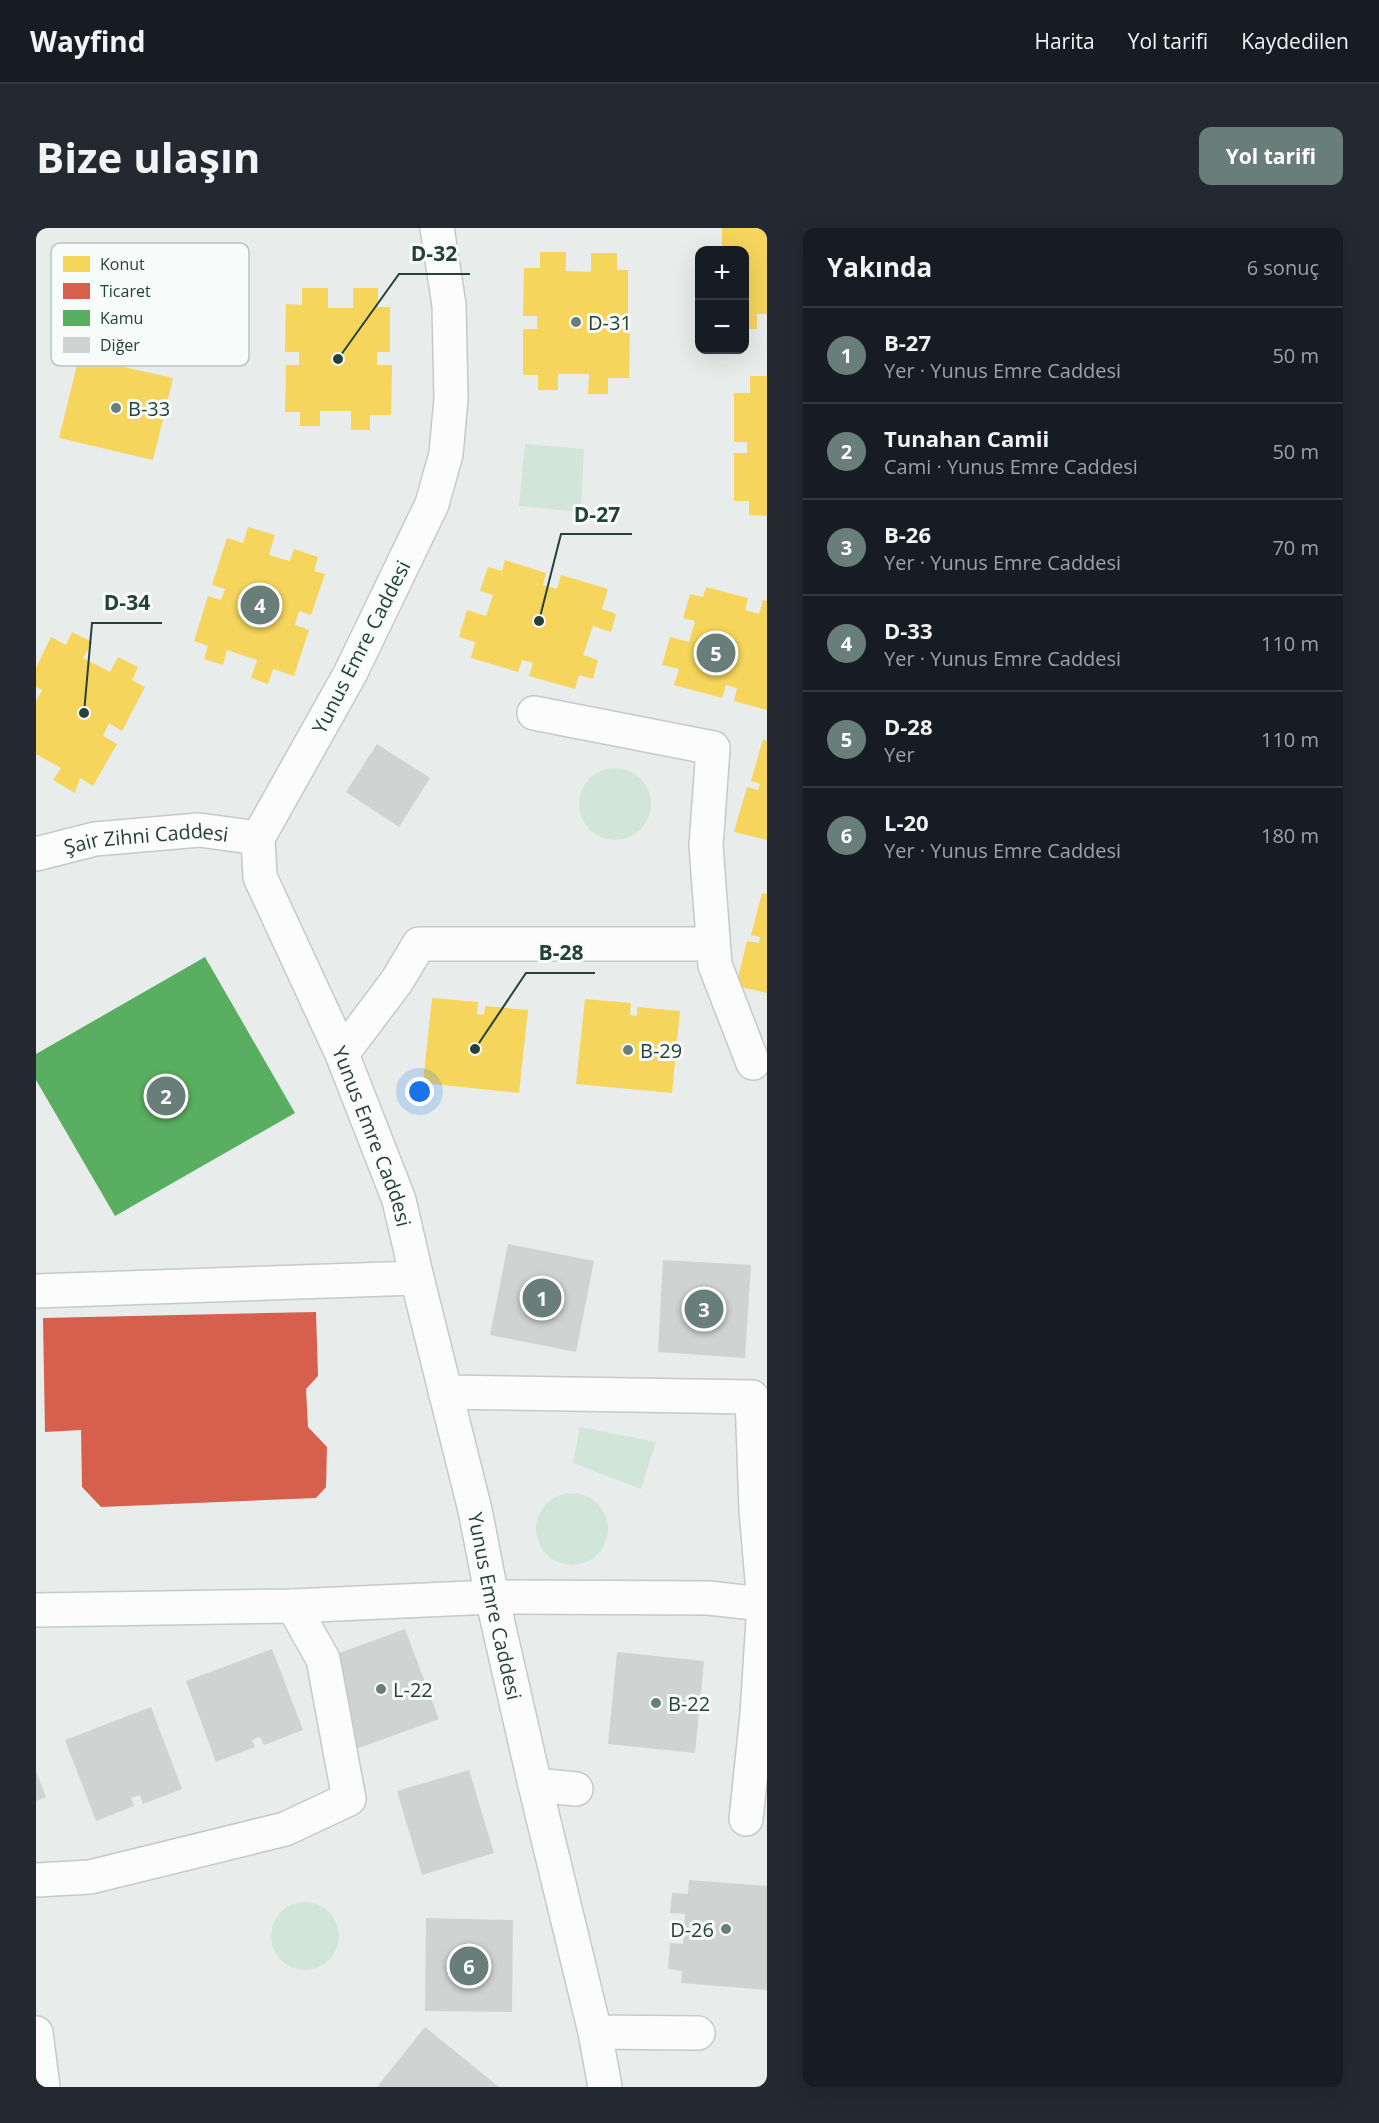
<!DOCTYPE html>
<html lang="tr">
<head>
<meta charset="utf-8">
<style>
	:root { --surface:#171b24; --page:#242831; --text:#f1f3f6; --muted:#9ea1a6; --line:#363941; --accent:#697e78 }
	body { margin:0; font-family:"Open Sans",sans-serif; background:var(--page); color:var(--text) }
	.controls { position:absolute; right:18px; top:18px; display:grid; overflow:hidden; border-radius:12px; box-shadow:0 6px 24px #0002 }
	.controls button { width:54px; height:54px; display:grid; place-items:center; padding:0; border:0; border-bottom:2px solid var(--line); background:var(--surface); color:var(--text); font:30px sans-serif }
	.you { position:absolute; left:384px; top:864px; width:21px; height:21px; margin:-15px; border:4px solid #fff; border-radius:50%; background:#1a73e8; box-shadow:0 0 0 9px #1a73e833 }
	.badge { display:grid; place-items:center; width:39px; height:39px; border-radius:50%; background:var(--accent); color:#fff; font-size:20px; font-weight:700 }
	.pin { position:absolute; translate:-50% -50%; border:3px solid #fff; box-shadow:0 2px 6px #0006 }
	.list { margin:0; padding:0; list-style:none }
	h2 { display:flex; justify-content:space-between; align-items:center; height:78px; margin:0; padding:0 24px; font-size:26px }
	h2 small { font-size:20px; font-weight:400; color:var(--muted) }
	.list li { display:grid; grid-template-columns:39px 1fr auto; gap:18px; align-items:center; box-sizing:border-box; height:96px; padding:0 24px; border-top:2px solid var(--line) }
	.list b { display:block; font-size:22px; white-space:nowrap }
	.list p { margin:0; font-size:20px; white-space:nowrap; color:var(--muted) }
	.list em { font-size:20px; font-style:normal; color:var(--muted) }
	.map { position:relative; flex:none; width:731px; height:1859px; overflow:hidden; border-radius:12px }
	header { display:flex; align-items:center; gap:36px; box-sizing:border-box; height:84px; padding:0 30px; background:var(--surface); border-bottom:2px solid var(--line) }
	header strong { font-size:28px }
	nav { display:flex; gap:33px; margin-inline-start:auto; font-size:21px }
	.intro { display:flex; align-items:center; justify-content:space-between; box-sizing:border-box; height:144px; padding:0 36px }
	h1 { margin:0; font-size:42px }
	.button { padding:15px 27px; border-radius:12px; background:var(--accent); color:#fff; font-size:21px; font-weight:700 }
	main { display:flex; gap:36px; padding:0 36px }
	aside { flex:1; background:var(--surface); border-radius:12px; box-shadow:0 6px 24px #0002 }
	.map>svg:first-child { display:block }
</style>
</head>
<body>
<header>
<strong>Wayfind</strong>
<nav><a>Harita</a><a>Yol tarifi</a><a>Kaydedilen</a></nav>
</header>
<div class="intro"><h1>Bize ulaşın</h1><a class="button">Yol tarifi</a></div>
<main>
<div class="map">
<svg width="731" height="1859" viewBox="0 0 731 1859">
	<rect width="100%" height="100%" fill="#e8edeb"/>
	<g fill="#d1e6d8">
		<path d="M489 216 548 221 545 284 483 278Z"/>
		<circle cx="579" cy="576" r="36"/>
		<path d="M544 1199 620 1214 605 1261 537 1235Z"/>
		<circle cx="536" cy="1301" r="36"/>
		<circle cx="269" cy="1708" r="34"/>
	</g>
	<g fill="#f6d55c">
		<path d="M686 0H731V86H721V101H708V22H686Z"/>
		<path d="M504 24H530V43L555 44V25H581V42H592V88H579V100H594L593 150H572V166H552L553 146H522V162H502V147H487V101H501V88H487L488 40H504Z"/>
		<path d="M266 60H292V80H317V60H342V79H354V124H341V137H356L355 187H334V202H315V183H284V198H264V184H249L250 137H263V124H249L250 76 266 77Z"/>
		<path d="M43 129 137 150 117 232 23 210Z"/>
		<path d="M714 148H731V288L713 287V273H698V225H711V214H698V165H714Z"/>
		<path d="M212 299 239 307 233 327 254 333 258 321 282 329 278 343 289 346 275 387 263 383 259 397 273 402 258 448 237 441 232 456 215 450 221 432 191 422 187 437 168 431 172 418 158 413 172 368 185 372 189 361 176 357 191 310 207 315Z"/>
		<path d="M469 332 510 345 507 357 521 361 525 347 572 361 566 381 580 386 575 404 557 398 547 427 562 432 557 451 543 447 539 461 493 448 497 435 486 432 482 444 435 430 439 414 423 409 431 382 450 388 457 367 444 363 452 339 466 343Z"/>
		<path d="M670 359 712 370 709 382 723 386 727 372 731 373V482L698 473 701 460 690 457 686 470 638 457 643 441 626 437 634 409 653 414 659 393 647 390 654 366 667 369Z"/>
		<path d="M36 404 56 414 47 430 74 444 82 429 102 439 96 452 109 459 86 503 73 495 67 508 81 516 57 558 44 550 39 565 17 552 25 540 0 526V474L6 462 0 459V440L15 409 30 417Z"/>
		<path d="M727 511 731 513V612L698 604 711 559 722 562 724 556 715 553Z"/>
		<path d="M726 665 731 666V765L700 758 711 713 723 715 724 709 715 707Z"/>
		<path d="M396 770 442 774 441 786 448 787 449 778 492 782 483 865 387 855Z"/>
		<path d="M549 771 595 775 594 787 601 788V779L644 783 636 865 540 856Z"/>
	</g>
	<path fill="#d6604d" d="M280 1084 282 1148 270 1161 272 1199 291 1219 290 1259 280 1270 65 1279 46 1259 45 1202 9 1204 7 1090Z"/>
	<path fill="#5aae61" d="M169 729 259 885 79 988 0 852V826Z"/>
	<g fill="#cfd4d2">
		<path d="M341 516 394 550 363 599 310 564Z"/>
		<path d="M472 1016 558 1033 540 1124 454 1107Z"/>
		<path d="M627 1032 715 1037 709 1130 622 1124Z"/>
		<path d="M369 1401 403 1491 320 1521 287 1431Z"/>
		<path d="M236 1421 267 1502 228 1517 224 1509 216 1512 219 1519 180 1534 150 1453Z"/>
		<path d="M581 1424 668 1433 659 1525 572 1516Z"/>
		<path d="M115 1479 146 1561 107 1576 104 1567 95 1570 98 1578 60 1593 29 1512Z"/>
		<path d="M433 1542 458 1625 386 1647 361 1563Z"/>
		<path d="M0 1543 10 1569 0 1573Z"/>
		<path d="M653 1652 731 1658V1762L645 1755 646 1743 632 1741 634 1715 647 1716 649 1686 634 1685 636 1665 652 1666Z"/>
		<path d="M390 1690 477 1692 476 1784 389 1783Z"/>
		<path d="M389 1799 463 1859H341Z"/>
	</g>
	<g fill="none" stroke-linecap="round" stroke-linejoin="round">
		<g stroke="#c5cac8" stroke-width="36">
			<g id="minor">
				<path id="s1" d="M401 0 413 77 415 171 410 226 396 276 314 446 222 610 224 649 306 826 363 972 381 1050 439 1282 456 1369 499 1557 559 1804 569 1859"/>
				<path d="M498 485 677 520 670 618 679 737 717 835"/>
				<path id="s2" d="M0 626 59 611 163 602 222 610"/>
				<path d="M306 826 361 753 383 716H677"/>
				<path d="M0 1063 381 1050"/>
				<path d="M409 1164 716 1169 720 1282 728 1376"/>
				<path d="M0 1382 257 1378 456 1369 672 1370 728 1376 721 1486 710 1591"/>
				<path d="M499 1557 540 1561"/>
				<path d="M0 1652 54 1649 249 1601 313 1571 287 1431 257 1378"/>
				<path d="M559 1804 662 1805"/>
				<path d="M0 1805 7 1859"/>
			</g>
		</g>
		<use href="#minor" stroke="#fcfcfc" stroke-width="33"/>
	</g>
	<g fill="#697e78" stroke="#f7fbf9" stroke-width="2">
		<circle cx="540" cy="94" r="6"/>
		<circle cx="80" cy="180" r="6"/>
		<circle cx="592" cy="822" r="6"/>
		<circle cx="345" cy="1461" r="6"/>
		<circle cx="620" cy="1475" r="6"/>
		<circle cx="690" cy="1701" r="6"/>
	</g>
	<g text-anchor="middle" dominant-baseline="central" stroke-width="6" stroke-linejoin="round" paint-order="stroke">
		<g font-size="20" fill="#24423a" stroke="#f7fbf9" text-anchor="start">
			<text x="552" y="94">D-31</text>
			<text x="92" y="180">B-33</text>
			<text x="604" y="822">B-29</text>
			<text x="357" y="1461">L-22</text>
			<text x="632" y="1475">B-22</text>
			<text x="678" y="1701" text-anchor="end">D-26</text>
		</g>
		<g font-size="20" fill="#24423a" stroke="#f7fbf9">
			<text transform="translate(325 419) rotate(-63)">Yunus Emre Caddesi</text>
			<text stroke="none"><textPath href="#s2" startOffset="112">Şair Zihni Caddesi</textPath></text>
			<text stroke="none"><textPath href="#s1" startOffset="978">Yunus Emre Caddesi</textPath></text>
			<text stroke="none"><textPath href="#s1" startOffset="1464">Yunus Emre Caddesi</textPath></text>
		</g>
	</g>
	<rect x="15" y="15" width="198" height="123" rx="9" fill="#f7fbf9" stroke="#b8c4c0" stroke-width="1.5"/>
	<rect x="27" y="28" width="27" height="16" fill="#f6d55c"/>
	<rect x="27" y="55" width="27" height="16" fill="#d6604d"/>
	<rect x="27" y="82" width="27" height="16" fill="#5aae61"/>
	<rect x="27" y="109" width="27" height="16" fill="#cfd4d2"/>
	<g font-size="16" fill="#24423a">
		<text x="64" y="42">Konut</text>
		<text x="64" y="69">Ticaret</text>
		<text x="64" y="96">Kamu</text>
		<text x="64" y="123">Diğer</text>
	</g>
	<path fill="none" stroke="#24423a" stroke-width="2" d="M302 131L363 46H434M503 393L525 306H596M48 485L56 395H126M439 821L490 745H559"/>
	<g fill="#24423a" stroke="#f7fbf9" stroke-width="2">
		<circle cx="302" cy="131" r="6"/>
		<circle cx="503" cy="393" r="6"/>
		<circle cx="48" cy="485" r="6"/>
		<circle cx="439" cy="821" r="6"/>
	</g>
	<g font-size="21" text-anchor="middle" font-weight="bold" fill="#24423a" stroke="#f7fbf9" stroke-width="6" stroke-linejoin="round" paint-order="stroke">
		<text x="398" y="33">D-32</text>
		<text x="561" y="294">D-27</text>
		<text x="91" y="382">D-34</text>
		<text x="525" y="732">B-28</text>
	</g>
</svg>
<div class="controls">
<button>+</button>
<button>−</button>
</div>
<div class="you"></div>
<div class="pin badge" style="left:506px;top:1070px">1</div>
<div class="pin badge" style="left:130px;top:868px">2</div>
<div class="pin badge" style="left:668px;top:1081px">3</div>
<div class="pin badge" style="left:224px;top:377px">4</div>
<div class="pin badge" style="left:680px;top:425px">5</div>
<div class="pin badge" style="left:433px;top:1738px">6</div>
</div>
<aside>
<h2>Yakında<small>6 sonuç</small></h2>
<ul class="list">
<li><span class="badge">1</span><div><b>B-27</b><p>Yer · Yunus Emre Caddesi</p></div><em>50 m</em></li>
<li><span class="badge">2</span><div><b>Tunahan Camii</b><p>Cami · Yunus Emre Caddesi</p></div><em>50 m</em></li>
<li><span class="badge">3</span><div><b>B-26</b><p>Yer · Yunus Emre Caddesi</p></div><em>70 m</em></li>
<li><span class="badge">4</span><div><b>D-33</b><p>Yer · Yunus Emre Caddesi</p></div><em>110 m</em></li>
<li><span class="badge">5</span><div><b>D-28</b><p>Yer</p></div><em>110 m</em></li>
<li><span class="badge">6</span><div><b>L-20</b><p>Yer · Yunus Emre Caddesi</p></div><em>180 m</em></li>
</ul>
</aside>
</main>
</body>
</html>
